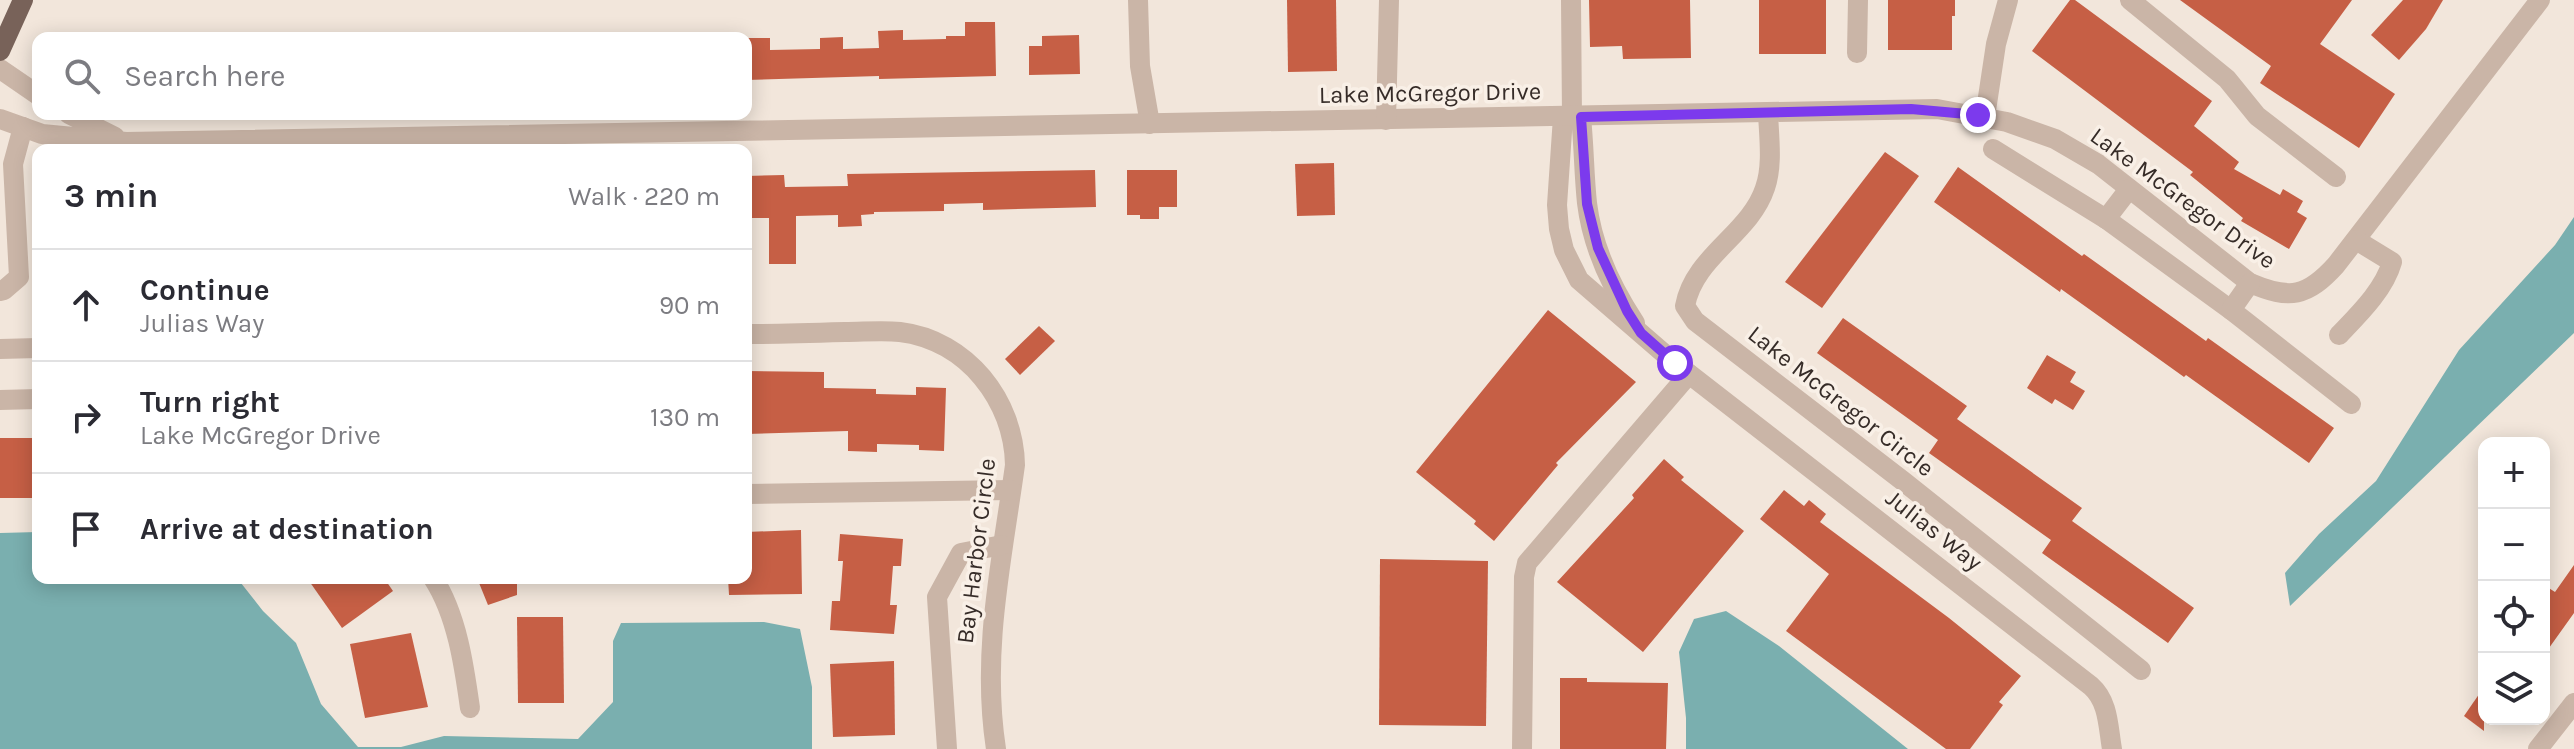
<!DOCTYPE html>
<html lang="en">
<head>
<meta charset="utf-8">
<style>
	:root { --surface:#fff; --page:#f2f2f3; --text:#2b2b33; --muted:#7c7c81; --line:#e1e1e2 }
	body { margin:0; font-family:Karla,sans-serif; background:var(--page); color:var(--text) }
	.controls { position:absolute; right:24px; bottom:24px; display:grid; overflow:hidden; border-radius:16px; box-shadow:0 4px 20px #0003 }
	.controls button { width:72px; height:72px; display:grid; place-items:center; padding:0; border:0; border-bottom:2px solid var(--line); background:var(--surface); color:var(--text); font:40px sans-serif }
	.stop { position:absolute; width:24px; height:24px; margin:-18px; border:6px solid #7c3aed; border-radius:50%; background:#fff }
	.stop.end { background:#7c3aed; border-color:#fff; box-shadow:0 2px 8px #0008 }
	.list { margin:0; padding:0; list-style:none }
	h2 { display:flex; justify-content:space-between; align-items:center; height:104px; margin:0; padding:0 32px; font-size:34px }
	h2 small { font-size:26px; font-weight:400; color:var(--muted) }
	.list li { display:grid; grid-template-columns:52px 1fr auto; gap:24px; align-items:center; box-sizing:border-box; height:112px; padding:0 32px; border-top:2px solid var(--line) }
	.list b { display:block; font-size:30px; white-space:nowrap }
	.list p { margin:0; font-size:26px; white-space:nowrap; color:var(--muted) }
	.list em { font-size:26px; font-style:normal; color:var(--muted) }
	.icon { flex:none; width:44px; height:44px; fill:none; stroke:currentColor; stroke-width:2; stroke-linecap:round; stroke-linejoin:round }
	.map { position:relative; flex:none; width:2574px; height:749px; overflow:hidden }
	.search { position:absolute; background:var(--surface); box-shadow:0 4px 20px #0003; left:32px; top:32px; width:720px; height:88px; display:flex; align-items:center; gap:20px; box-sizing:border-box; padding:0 28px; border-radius:16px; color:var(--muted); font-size:30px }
	.panel { position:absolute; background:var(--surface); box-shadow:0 4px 20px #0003; left:32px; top:144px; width:720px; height:440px; border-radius:16px }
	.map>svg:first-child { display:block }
</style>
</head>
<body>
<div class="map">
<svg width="2574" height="749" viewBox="0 0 2574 749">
	<rect width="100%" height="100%" fill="#f2e6db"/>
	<g fill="#7aafaf">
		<path d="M2574 217V333L2290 606 2285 573 2319 534 2376 481 2459 350 2555 245Z"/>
		<path d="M38 532V578H237L263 611 296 643 321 704 358 747H401L444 736 578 739 613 702V641L621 623 764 622 800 629 812 687V749H0V533Z"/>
		<path d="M1726 611 1779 646 1908 749H1686V718L1679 652 1694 619Z"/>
	</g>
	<g fill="#c65f45">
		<path d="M1287 0H1336L1337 71 1288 72Z"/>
		<path d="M1589 0H1690L1691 58 1623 59 1622 46 1590 47Z"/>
		<rect x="1759" y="0" width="67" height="54"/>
		<path d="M1888 0H1955V16H1952V50H1888Z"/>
		<path d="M2070 0H2075L2212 101 2194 126 2239 162 2234 169 2280 195 2283 189 2303 201 2297 212 2307 218 2289 249 2241 221 2243 218 2190 175 2193 172 2032 51Z"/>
		<path d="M2180 0H2352L2320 44 2395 94 2359 148 2260 83 2271 66Z"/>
		<path d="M2403 0H2443L2426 29 2399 60 2371 35Z"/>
		<path d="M965 22H995L996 76 879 79V76L746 80V38H770V50L820 49V38L843 37V49L879 48 878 31 903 30V40L946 39V36H965Z"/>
		<path d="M1079 35 1080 74 1029 75V46H1042V36Z"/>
		<path d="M1885 152 1919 176 1822 308 1785 282Z"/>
		<path d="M1334 163 1335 215 1297 216 1295 164Z"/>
		<path d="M1958 167 2082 256 2084 254 2206 341 2208 338 2334 428 2309 463 2186 375 2184 377 2061 289 2060 292 1934 202Z"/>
		<path d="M1095 170 1096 207 983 210V203L944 204V211L874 212V214L861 215 862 226 838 227V215L796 216V264H769V218H751V204H746V176L784 175 785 187 848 186 847 174Z"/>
		<path d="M1127 170H1177V207H1159V219H1140V215H1127Z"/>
		<path d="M1548 310 1636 382 1556 463 1558 465 1494 541 1474 524 1476 521 1416 472Z"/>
		<path d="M1843 318 1967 406 1957 419 2082 508 2072 521 2194 608 2168 643 2042 553 2051 540 1929 453 1938 440 1817 353Z"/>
		<path d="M1039 326 1055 341 1020 375 1005 359Z"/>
		<path d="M2047 355 2076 372 2070 382 2085 391 2073 410 2055 399 2052 404 2027 388Z"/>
		<path d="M746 371 824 372V388L876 389V394L916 395V387L946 388 944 451 919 450V445L877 444V452L848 451V431L746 434Z"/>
		<rect x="0" y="438" width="38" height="60"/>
		<path d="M1664 459 1684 477 1681 480 1744 531 1643 652 1557 582 1634 498 1632 495Z"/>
		<path d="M1784 490 1804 506 1809 500 1826 514 1820 522 1949 618 2021 676 1999 702 2003 705 1970 749H1946L1786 631 1829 574 1760 519Z"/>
		<path d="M801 530 802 594 729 595 728 578H746V532Z"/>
		<path d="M840 534 903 539 901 566H893L890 605H897L894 634 830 630 832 601H840L843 561H838Z"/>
		<path d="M1380 559 1488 561 1486 726 1379 725Z"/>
		<path d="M2574 565V613L2544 655V585L2555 592Z"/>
		<path d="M307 578H384L393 591 342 628Z"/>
		<path d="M477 578H517V595L488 605Z"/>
		<path d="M517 617H563L564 703H518Z"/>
		<path d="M411 633 428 707 365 718 350 644Z"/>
		<path d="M894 661 895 735 833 737 830 664Z"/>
		<path d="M1560 678H1587V682L1668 683 1666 749H1560Z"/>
		<path d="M2484 687V731L2464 716Z"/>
	</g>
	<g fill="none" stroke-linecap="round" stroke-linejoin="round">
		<g stroke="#cab5a7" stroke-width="20">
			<path d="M1138 0 1140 66 1150 124"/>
			<path d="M1571 0 1572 117"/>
			<path d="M2130 0 2227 79 2257 116 2336 177"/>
			<path d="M1857 53 1858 0"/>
			<path d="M0 69 38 95"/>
			<path d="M1768 113C1769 137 1773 166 1765 188 1750 234 1694 256 1685 306L1695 321 1903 481 2141 670"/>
			<path d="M69 114 115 137"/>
			<path d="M1563 117 1557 205 1559 229 1564 250 1579 280 1675 363 2091 686C2109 702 2108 727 2112 749"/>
			<path d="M1581 117C1584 146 1584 175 1587 203 1592 245 1612 288 1635 323"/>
			<path d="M1985 117 1996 44 2008 0"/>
			<path d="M0 119 42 134 126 142 1937 109 2007 122 2055 139 2098 164 2250 283C2290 300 2307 297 2336 265L2540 0"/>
			<path d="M1386 120 1389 0"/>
			<path d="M1993 149 2106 219"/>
			<path d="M2129 189 2106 219 2231 310"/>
			<path d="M2250 283 2231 310 2351 404"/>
			<path d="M0 291 4 290 19 277 13 164 23 127"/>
			<path d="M746 334C779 334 812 333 845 332 863 332 882 330 900 332 967 340 1014 401 1015 465 1002 560 981 652 996 749"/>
			<path d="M2339 335C2359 314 2384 290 2392 262L2356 240"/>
			<path d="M0 349 38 348"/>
			<path d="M0 400 38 399"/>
			<path d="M746 494 1011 490"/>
			<path d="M433 578C457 615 464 665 470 708"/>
			<path d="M947 749 937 597 961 553 1002 545"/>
			<path d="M1522 749 1524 577 1527 563 1689 374"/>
			<path d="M2538 749 2574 703"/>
		</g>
		<path stroke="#786259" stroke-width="20" d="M0 51 23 0"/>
	</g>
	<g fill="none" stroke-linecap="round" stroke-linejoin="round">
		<path stroke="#7c3aed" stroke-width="10" d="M1675 363 1641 333 1627 311 1598 248 1587 204 1581 117 1911 109 1978 115"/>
	</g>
	<g text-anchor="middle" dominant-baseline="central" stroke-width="7" stroke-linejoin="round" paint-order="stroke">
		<g font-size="24" fill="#362c28" stroke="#f9f0e7">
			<text transform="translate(1430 93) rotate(-1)">Lake McGregor Drive</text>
			<text transform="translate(2183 198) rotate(36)">Lake McGregor Drive</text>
			<text transform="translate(1841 401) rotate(38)">Lake McGregor Circle</text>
			<text transform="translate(1934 530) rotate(38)">Julias Way</text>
			<text transform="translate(976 551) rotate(-83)">Bay Harbor Circle</text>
		</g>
	</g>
</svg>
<div class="controls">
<button>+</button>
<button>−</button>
<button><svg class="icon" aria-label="locate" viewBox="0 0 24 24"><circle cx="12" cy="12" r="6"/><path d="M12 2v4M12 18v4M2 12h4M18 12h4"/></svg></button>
<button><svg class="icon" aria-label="layers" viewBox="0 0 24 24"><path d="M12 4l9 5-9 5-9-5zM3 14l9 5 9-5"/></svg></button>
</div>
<div class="stop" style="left:1675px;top:363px"></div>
<div class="stop end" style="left:1978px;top:115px"></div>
<div class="search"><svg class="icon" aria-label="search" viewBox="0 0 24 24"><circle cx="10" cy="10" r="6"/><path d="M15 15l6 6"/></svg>Search here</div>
<section class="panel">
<h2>3 min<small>Walk · 220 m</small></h2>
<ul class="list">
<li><svg class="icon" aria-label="ahead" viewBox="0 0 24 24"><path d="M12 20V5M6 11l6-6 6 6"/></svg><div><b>Continue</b><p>Julias Way</p></div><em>90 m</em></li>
<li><svg class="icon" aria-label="right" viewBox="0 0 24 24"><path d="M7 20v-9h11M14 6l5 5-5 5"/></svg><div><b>Turn right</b><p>Lake McGregor Drive</p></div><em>130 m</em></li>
<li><svg class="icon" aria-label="arrive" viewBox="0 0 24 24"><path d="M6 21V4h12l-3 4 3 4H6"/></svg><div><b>Arrive at destination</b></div></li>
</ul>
</section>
</div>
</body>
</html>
